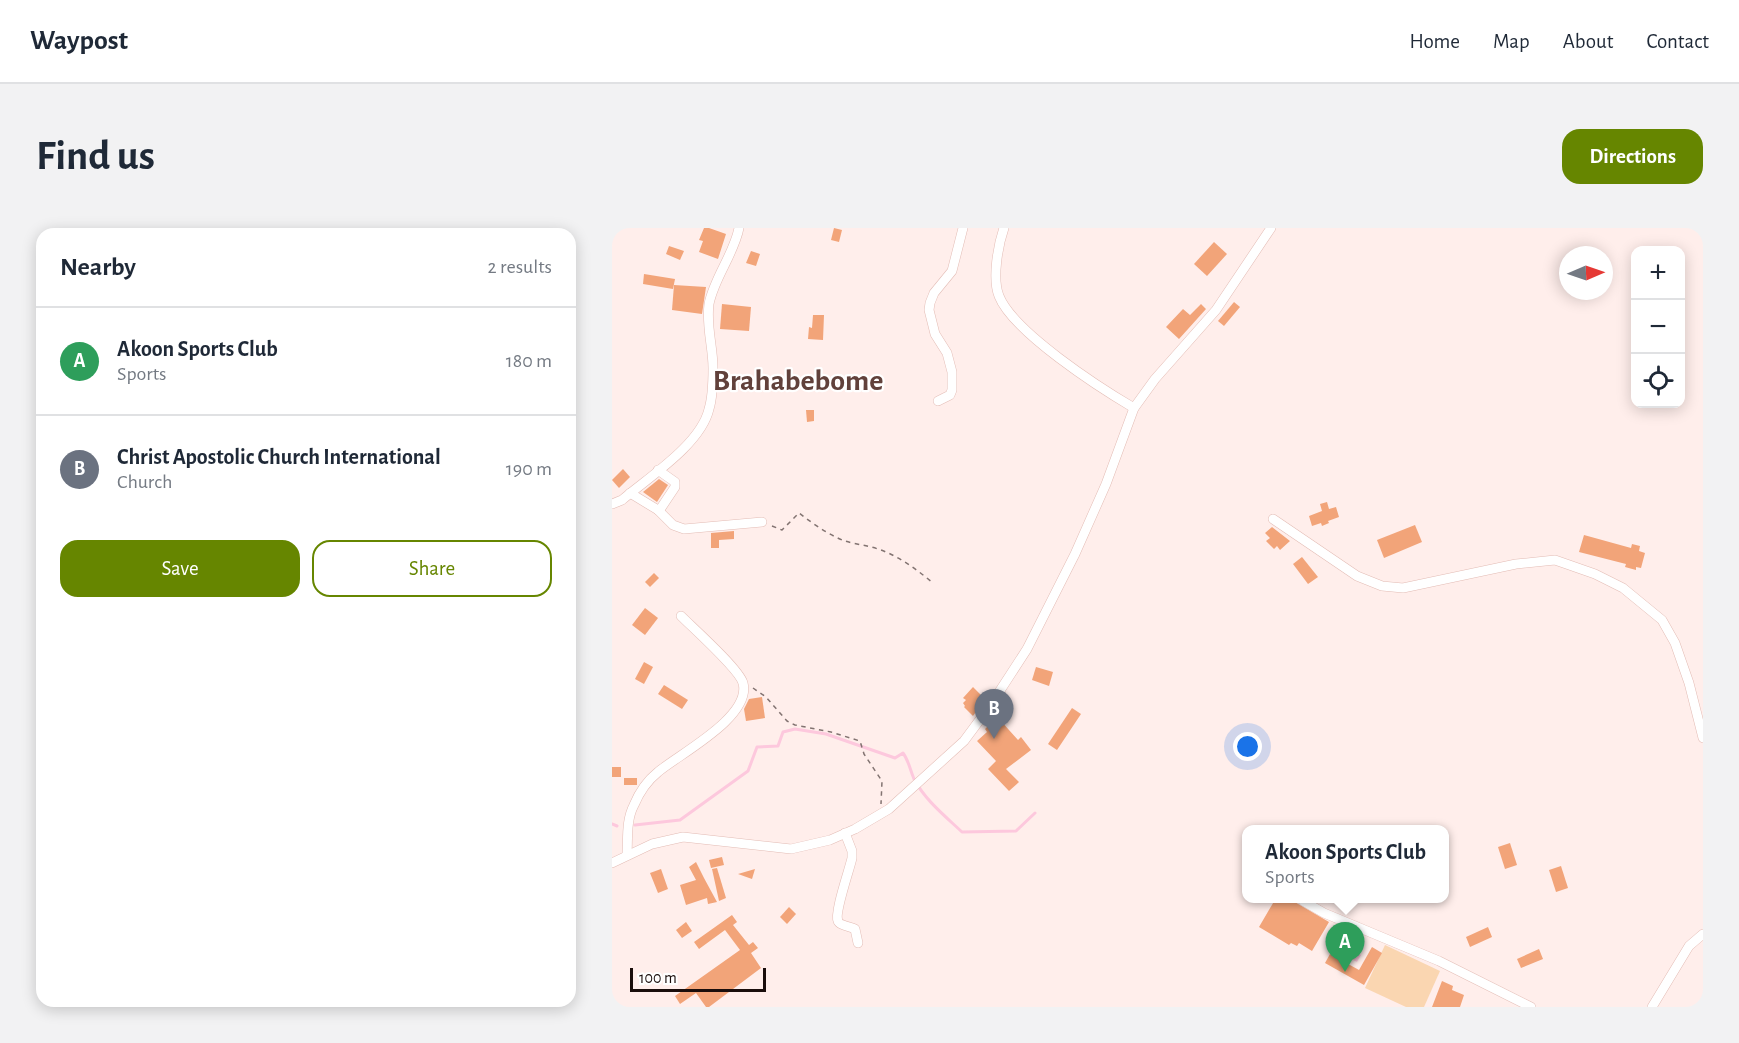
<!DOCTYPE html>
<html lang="en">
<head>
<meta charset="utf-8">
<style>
	:root { --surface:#fff; --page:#f2f2f3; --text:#1f2937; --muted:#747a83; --line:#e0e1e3; --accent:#668600 }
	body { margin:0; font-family:"Alegreya Sans",sans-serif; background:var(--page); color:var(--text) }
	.controls { position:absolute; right:18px; top:18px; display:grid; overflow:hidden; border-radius:12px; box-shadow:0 3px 15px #0003 }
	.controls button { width:54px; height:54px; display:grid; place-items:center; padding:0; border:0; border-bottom:2px solid var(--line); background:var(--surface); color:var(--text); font:30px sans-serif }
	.compass { position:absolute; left:947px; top:18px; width:54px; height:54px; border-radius:50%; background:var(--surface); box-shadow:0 3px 15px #0003; rotate:88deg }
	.scale { position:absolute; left:18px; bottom:15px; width:136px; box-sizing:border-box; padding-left:6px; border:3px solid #1a0d0b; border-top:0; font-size:16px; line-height:21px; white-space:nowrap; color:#1a0d0b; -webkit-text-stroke:4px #fff; paint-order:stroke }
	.you { position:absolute; left:636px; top:519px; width:21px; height:21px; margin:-15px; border:4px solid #fff; border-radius:50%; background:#1a73e8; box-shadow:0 0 0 9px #1a73e833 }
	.badge { display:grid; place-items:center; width:39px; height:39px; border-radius:50%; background:var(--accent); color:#fff; font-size:20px; font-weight:700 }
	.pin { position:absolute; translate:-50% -50px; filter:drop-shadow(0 2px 3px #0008) }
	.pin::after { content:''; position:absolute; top:32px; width:21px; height:18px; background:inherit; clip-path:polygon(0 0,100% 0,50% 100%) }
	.popup { position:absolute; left:630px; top:597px; width:207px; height:78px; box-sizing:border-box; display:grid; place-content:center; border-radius:12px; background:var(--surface); filter:drop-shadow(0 2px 4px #0005); font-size:20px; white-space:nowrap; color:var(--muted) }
	.popup b { font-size:22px; color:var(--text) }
	.popup::after { content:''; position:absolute; left:50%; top:100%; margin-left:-12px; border:12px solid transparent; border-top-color:var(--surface) }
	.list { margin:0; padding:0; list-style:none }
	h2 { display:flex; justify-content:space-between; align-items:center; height:78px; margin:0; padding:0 24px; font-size:26px }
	h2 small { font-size:20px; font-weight:400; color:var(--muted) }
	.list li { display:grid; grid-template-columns:39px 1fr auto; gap:18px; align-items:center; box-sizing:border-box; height:108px; padding:0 24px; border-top:2px solid var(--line) }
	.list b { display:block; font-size:22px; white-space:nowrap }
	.list p { margin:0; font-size:20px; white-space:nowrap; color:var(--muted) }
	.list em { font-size:20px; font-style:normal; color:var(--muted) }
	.actions { display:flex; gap:12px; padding:18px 24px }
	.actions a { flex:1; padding:14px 0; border:2px solid var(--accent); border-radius:18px; text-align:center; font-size:21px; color:var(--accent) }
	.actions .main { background:var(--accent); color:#fff }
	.icon { flex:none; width:33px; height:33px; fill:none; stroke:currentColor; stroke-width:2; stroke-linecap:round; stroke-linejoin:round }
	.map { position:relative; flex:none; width:1091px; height:779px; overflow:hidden; border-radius:18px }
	header { display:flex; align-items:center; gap:36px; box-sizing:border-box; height:84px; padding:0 30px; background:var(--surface); border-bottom:2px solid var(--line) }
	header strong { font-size:28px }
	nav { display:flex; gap:33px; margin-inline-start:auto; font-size:21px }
	.intro { display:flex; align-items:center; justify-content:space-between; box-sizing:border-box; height:144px; padding:0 36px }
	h1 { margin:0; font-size:42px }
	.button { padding:15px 27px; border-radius:18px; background:var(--accent); color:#fff; font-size:21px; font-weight:700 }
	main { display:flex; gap:36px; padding:0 36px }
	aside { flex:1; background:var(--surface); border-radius:18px; box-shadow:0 3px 15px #0003 }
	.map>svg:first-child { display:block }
</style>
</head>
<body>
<header>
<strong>Waypost</strong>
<nav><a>Home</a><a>Map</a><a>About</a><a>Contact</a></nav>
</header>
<div class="intro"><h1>Find us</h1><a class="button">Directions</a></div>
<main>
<aside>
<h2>Nearby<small>2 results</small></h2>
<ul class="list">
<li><span class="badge" style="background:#2e9e5b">A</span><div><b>Akoon Sports Club</b><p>Sports</p></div><em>180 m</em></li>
<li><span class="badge" style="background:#6b7280">B</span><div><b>Christ Apostolic Church International</b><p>Church</p></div><em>190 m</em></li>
</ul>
<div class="actions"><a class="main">Save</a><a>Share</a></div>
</aside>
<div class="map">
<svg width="1091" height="779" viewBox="0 0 1091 779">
	<rect width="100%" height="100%" fill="#ffeeeb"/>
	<path fill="#fad6b1" d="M773 717 828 743 812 779H794L753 760Z"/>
	<path fill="#fdc8dd" d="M731 717 749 727 745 734 727 725Z"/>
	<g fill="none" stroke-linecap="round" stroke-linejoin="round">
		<g stroke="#fdc8dd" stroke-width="3">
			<path d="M0 596 5 598"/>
			<path d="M23 597 68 592 136 543 145 519 166 518 171 504 183 501 214 506 283 530 291 525C297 533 298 542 302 551 313 572 333 588 350 604L404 603 423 585"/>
		</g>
	</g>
	<g fill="#f2a479">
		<path d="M92 0H97L114 6 106 31 87 24 91 13 87 12Z"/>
		<path d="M222 0 230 2 227 14 219 12Z"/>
		<path d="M602 14 615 26 595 48 582 36Z"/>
		<path d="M57 18 72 23 68 32 54 26Z"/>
		<path d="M139 23 148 26 144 38 134 35Z"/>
		<path d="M32 46 63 51 61 61 31 56Z"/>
		<path d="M62 57 94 59 90 86 60 82Z"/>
		<path d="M622 74 628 79 612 98 606 93Z"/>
		<path d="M110 76 139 79 137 103 108 101Z"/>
		<path d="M589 76 594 81 567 111 554 99 571 81 578 87Z"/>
		<path d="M201 87H212L211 112 196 111 197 99 200 100Z"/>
		<path d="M194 182H202V193L195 194Z"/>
		<path d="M11 241 18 249 7 260 0 252Z"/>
		<path d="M47 251 56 257 45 274 31 264Z"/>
		<path d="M715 274 717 281 724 279 727 289 716 293 717 295 710 298 709 295 700 298 697 288 710 283 708 276Z"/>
		<path d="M803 297 810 314 772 330 765 312Z"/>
		<path d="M660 299 678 313 668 322 665 318 662 321 654 313 658 310 653 305Z"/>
		<path d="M122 303V311L107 312V320H99V305Z"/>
		<path d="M972 307 1019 320 1020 316 1028 318 1027 323 1033 325 1029 340 1024 339V342L1013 339 1014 336 967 324Z"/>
		<path d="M690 329 706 349 696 356 681 336Z"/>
		<path d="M42 345 47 350 38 359 33 354Z"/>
		<path d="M33 380 46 390 33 407 20 397Z"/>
		<path d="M32 434 41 439 32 456 23 451Z"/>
		<path d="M424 439 441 444 437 458 420 452Z"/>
		<path d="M52 457 76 472 70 481 46 466Z"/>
		<path d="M361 459 373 471 361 488 352 479 353 478 351 475 354 472 351 470Z"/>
		<path d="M150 469 153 490 134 493 132 481 137 471Z"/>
		<path d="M460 480 469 486 445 522 436 516Z"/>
		<path d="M388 492 406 512 409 509 419 522 394 541 407 554 397 563 376 541 384 533 365 513 375 504 373 501 378 496 380 498Z"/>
		<rect x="0" y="539" width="9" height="10"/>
		<rect x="12" y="550" width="13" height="7"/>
		<path d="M898 615 905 637 893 641 886 619Z"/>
		<path d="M110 629 112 637 99 640 97 632Z"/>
		<path d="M84 634 92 650 105 674 96 676 95 670 74 677 68 657 84 652 77 639Z"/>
		<path d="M949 638 956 660 944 664 937 642Z"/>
		<path d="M105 640 114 670 107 673 100 641Z"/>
		<path d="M49 641 56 661 46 665 38 645Z"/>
		<path d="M143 641 140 651 126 646Z"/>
		<path d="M664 670H676L717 694 700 723 687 715 685 718 679 715 677 717 647 699Z"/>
		<path d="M177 679 184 686 175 696 168 689Z"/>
		<path d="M120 687 125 694 121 697 137 717 141 714 146 720 139 725 149 740 97 779H94L84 765 68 776 63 768 128 722 113 702 87 721 82 714Z"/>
		<path d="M74 694 80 703 70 710 64 702Z"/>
		<path d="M876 699 880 709 858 719 854 709Z"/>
		<path d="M760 719 770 725 752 757 713 735 718 726 747 742Z"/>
		<path d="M927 721 931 731 909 740 905 731Z"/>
		<path d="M830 753 841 758 840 762 852 767 848 779H820Z"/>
	</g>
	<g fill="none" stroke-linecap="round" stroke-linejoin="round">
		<g stroke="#e3bcb5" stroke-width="10">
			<g id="minor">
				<path d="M392 0C386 17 380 51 387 68 401 104 488 160 522 180"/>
				<path d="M326 173 338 167 340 162V144L335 125 323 106 317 82 318 75 322 65 340 43 351 0"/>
				<path d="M18 265 46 282 49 280 63 259V254L46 242"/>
				<path d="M0 276 10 272C37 249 89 216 97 181 101 168 101 153 101 140 101 119 94 98 97 76 102 50 122 26 127 0"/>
				<path d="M46 282 61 297 72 301 150 294"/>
				<path d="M661 291 745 348 770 358 791 360 904 336 943 332 983 346 1011 360 1050 392 1063 415 1077 455 1091 510"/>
				<path d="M233 605 240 623V630C238 640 222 685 226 693 227 697 239 699 243 701L246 715"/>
				<path d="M15 626C16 610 14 592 22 577 27 565 36 552 46 544 67 526 140 489 131 455 127 441 81 400 69 388"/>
				<path d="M0 635 40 616 71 609 179 621 218 612 243 601 277 581 352 513 378 478 415 421 463 326 494 256 522 180 543 151 604 82 659 0"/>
				<path d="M691 673 712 685 827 733 919 779"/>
				<path d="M1040 779 1077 718 1091 706"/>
			</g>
		</g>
		<g stroke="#827371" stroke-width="1.5" stroke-dasharray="4.5 4.5" stroke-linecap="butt">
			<path d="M160 298 170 302 187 285C200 295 214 305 230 312 241 316 254 317 266 321 287 328 304 341 321 355"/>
			<path d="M141 460 154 469 175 493 183 497 219 504 248 513 252 526 270 553 269 576"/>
		</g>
		<use href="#minor" stroke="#fff" stroke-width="9"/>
	</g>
	<g text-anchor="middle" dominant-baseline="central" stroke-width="4.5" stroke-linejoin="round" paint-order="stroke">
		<g font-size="30" font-weight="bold" fill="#61413b" stroke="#fff">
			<text x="186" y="153">Brahabebome</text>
		</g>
	</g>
</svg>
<div class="controls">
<button>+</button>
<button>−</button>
<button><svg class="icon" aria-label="locate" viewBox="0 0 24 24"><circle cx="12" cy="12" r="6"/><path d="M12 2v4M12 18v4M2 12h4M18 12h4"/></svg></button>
</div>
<svg class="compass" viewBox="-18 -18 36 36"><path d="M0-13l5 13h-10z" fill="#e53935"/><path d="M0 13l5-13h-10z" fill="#747a83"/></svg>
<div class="scale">100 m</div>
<div class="you"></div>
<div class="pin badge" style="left:733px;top:744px;background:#2e9e5b">A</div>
<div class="popup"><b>Akoon Sports Club</b>Sports</div>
<div class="pin badge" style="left:382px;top:511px;background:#6b7280">B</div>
</div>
</main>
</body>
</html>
